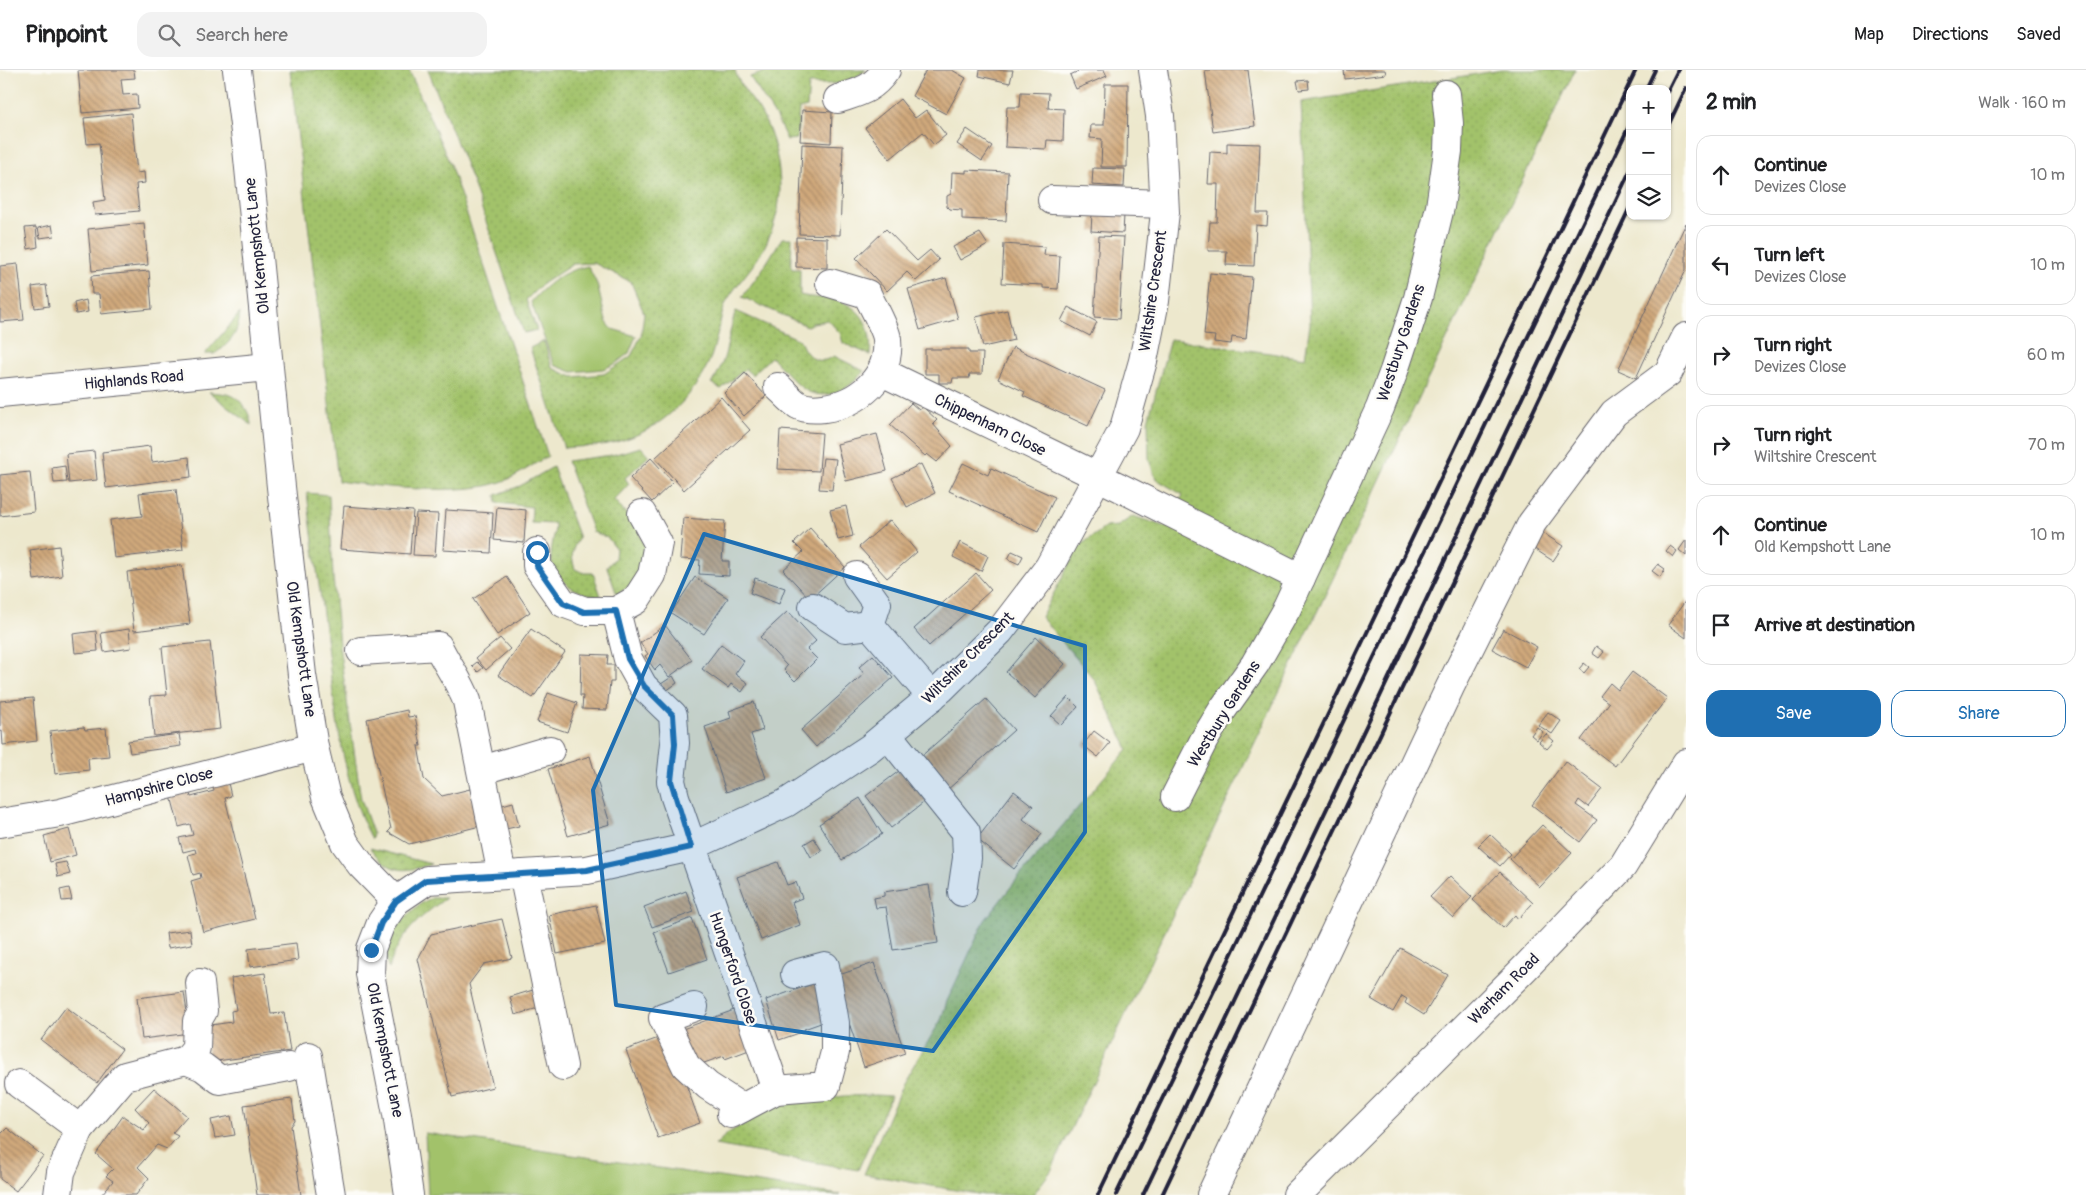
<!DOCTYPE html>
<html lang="en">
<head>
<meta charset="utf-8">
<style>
	:root { --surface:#fff; --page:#f2f2f2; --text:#202124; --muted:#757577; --line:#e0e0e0; --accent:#1f6fb2 }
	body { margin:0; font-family:Pangolin,sans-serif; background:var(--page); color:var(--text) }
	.controls { position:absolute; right:15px; top:15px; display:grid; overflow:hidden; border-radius:10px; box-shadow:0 1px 4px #0004 }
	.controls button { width:45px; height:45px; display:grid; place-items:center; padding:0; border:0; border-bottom:1px solid var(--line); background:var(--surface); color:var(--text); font:25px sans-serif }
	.stop { position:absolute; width:15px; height:15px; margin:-11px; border:4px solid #1f6fb2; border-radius:50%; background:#fff }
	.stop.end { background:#1f6fb2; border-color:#fff; box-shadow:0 1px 5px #0008 }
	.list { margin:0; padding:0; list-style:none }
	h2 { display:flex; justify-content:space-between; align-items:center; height:65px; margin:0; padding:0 20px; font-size:21px }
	h2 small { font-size:16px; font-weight:400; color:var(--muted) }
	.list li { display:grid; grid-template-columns:32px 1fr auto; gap:15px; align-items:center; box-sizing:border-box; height:80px; margin:0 10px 10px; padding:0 10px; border:1px solid var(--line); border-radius:15px }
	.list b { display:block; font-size:19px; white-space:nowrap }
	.list p { margin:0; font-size:16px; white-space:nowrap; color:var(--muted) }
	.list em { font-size:16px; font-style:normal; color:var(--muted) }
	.actions { display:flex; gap:10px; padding:15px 20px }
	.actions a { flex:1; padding:11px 0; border:1px solid var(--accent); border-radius:15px; text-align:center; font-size:18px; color:var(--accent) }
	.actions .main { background:var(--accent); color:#fff }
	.icon { flex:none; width:28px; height:28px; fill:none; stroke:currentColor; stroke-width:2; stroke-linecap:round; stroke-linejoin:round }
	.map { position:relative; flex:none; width:1686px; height:1125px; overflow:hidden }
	header { display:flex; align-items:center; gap:30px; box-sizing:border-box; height:70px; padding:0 25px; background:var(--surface); border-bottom:1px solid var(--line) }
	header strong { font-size:24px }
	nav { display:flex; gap:28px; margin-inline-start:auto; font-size:18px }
	.search { width:350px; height:45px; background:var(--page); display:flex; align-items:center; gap:12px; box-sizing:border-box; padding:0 18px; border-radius:15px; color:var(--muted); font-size:19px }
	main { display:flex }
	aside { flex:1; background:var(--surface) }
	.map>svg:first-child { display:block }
</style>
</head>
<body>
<header>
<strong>Pinpoint</strong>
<div class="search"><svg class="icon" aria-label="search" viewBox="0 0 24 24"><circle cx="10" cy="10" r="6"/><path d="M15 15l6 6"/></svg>Search here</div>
<nav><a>Map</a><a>Directions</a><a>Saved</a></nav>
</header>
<main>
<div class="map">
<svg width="1686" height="1125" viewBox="0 0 1686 1125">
	<defs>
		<pattern id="grass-dots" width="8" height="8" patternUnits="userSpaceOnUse" patternTransform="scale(1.25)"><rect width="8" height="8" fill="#a2c26b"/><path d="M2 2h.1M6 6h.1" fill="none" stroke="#8ba65e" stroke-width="1.8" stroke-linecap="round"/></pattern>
		<pattern id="building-back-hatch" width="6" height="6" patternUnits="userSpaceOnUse" patternTransform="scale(1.25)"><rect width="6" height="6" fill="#d0a97c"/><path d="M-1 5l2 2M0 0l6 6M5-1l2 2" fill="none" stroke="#a88967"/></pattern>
	</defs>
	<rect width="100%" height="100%" fill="#fdfcf7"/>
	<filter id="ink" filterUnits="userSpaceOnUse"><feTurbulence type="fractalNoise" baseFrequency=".02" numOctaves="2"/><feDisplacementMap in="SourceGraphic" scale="10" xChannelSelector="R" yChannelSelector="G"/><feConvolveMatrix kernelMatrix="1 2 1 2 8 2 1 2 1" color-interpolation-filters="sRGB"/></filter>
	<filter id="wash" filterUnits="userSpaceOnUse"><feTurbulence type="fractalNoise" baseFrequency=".0096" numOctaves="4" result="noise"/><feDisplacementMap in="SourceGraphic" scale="20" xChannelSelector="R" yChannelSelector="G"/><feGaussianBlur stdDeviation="1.12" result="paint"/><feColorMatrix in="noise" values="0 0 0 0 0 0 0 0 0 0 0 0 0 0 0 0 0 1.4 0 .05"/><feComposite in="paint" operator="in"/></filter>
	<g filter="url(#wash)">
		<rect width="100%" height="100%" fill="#ede8cd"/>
		<g fill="url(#grass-dots)" stroke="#627253">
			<path d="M290 0H409L450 94 548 386C533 394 517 407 501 412 463 426 378 417 338 411Z"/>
			<path d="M428 0H735C739 18 754 29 762 45 774 66 780 94 780 118 780 139 772 165 761 183 752 199 738 212 728 229 721 240 717 271 711 287 694 328 660 361 616 372 600 377 581 376 564 378L530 278 544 271 552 298 573 307 604 304 631 286 641 266 644 243 631 212 594 193 573 194 542 214 526 230 537 260 524 263 473 113Z"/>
			<path d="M770 0H866C844 16 836 14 809 14L807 37 799 39 797 69 787 70 777 49 750 7Z"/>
			<path d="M1502 0H1575L1051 1101 1033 1125H983L864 1104 903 1013 941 950 947 931 985 850 1018 808 1128 679 1094 609 1041 547 1079 476 1106 457 1118 456 1133 446 1166 457 1183 425 1156 409 1149 390 1148 351 1170 269 1305 288 1310 254 1301 32Z"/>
			<path d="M782 168H792L791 196 792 199H800V225C811 228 821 227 832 229 861 235 873 256 870 285L843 273 840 263 828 250 813 253 807 256 742 227 762 200Z"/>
			<path d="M736 241 800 270C805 286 818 297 834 286L864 301C852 317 830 331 809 322 797 317 781 296 771 287L752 305 745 299 721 319 711 313C728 293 727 265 736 241Z"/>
			<path d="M240 243C239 263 230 274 214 284H205Z"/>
			<path d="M209 322C216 323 227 323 233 326 243 331 251 345 251 355Z"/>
			<path d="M641 377 649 386 625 408 629 414 614 430 638 457 645 477 644 490 633 513 617 525 607 497 615 488 616 479 608 468 593 462 567 391 612 385Z"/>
			<path d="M553 397 579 468C571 479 571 487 575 499L584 503H593L601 526C579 526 552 511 551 486 551 476 555 465 555 454L531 453 532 437 497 433 496 425 520 416Z"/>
			<path d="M307 423 329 425 333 506 339 575 361 729 373 763 372 769C341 714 333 623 325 559 319 513 312 468 307 423Z"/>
			<path d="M370 778 431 794C403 804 388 802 370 778Z"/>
			<path d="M432 828H446C420 847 397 866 389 899 376 874 410 836 432 828Z"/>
			<path d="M877 1025 891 1026 858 1100 715 1075 728 1063 774 1036 844 1026Z"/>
		</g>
		<g fill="#a2c26b" stroke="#627253">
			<path d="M588 196 597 214 606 251 612 259 636 266 629 283 615 294 603 299 572 302 554 295 531 232C548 213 562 201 588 196Z"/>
			<path d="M425 1063 840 1125H428Z"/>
		</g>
		<g id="blocks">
			<g fill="url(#building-back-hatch)">
				<path d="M78 0H134L135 8 121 9 123 25 137 24 138 38 82 43Z"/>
				<path d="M926 0H952L966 8 946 44 912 26Z"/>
				<path d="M980 0H1013L1010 13 979 6Z"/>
				<path d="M1081 0H1104L1107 6 1076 19 1070 5Z"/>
				<path d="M1205 0H1248L1255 56 1213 62Z"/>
				<path d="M1344 0H1385L1386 4 1345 9Z"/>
				<path d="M1308 10 1309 19 1299 20 1297 11Z"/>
				<path d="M1105 14H1128L1127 97H1101L1102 69 1090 68 1091 55H1104Z"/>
				<path d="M1021 22 1049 23 1048 38 1064 39 1063 71 1047 70 1046 79 1005 77 1007 37H1020Z"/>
				<path d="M900 29 915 48 926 40 946 65 934 75 923 62 890 89 865 58Z"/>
				<path d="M802 40 832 42 831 73 800 71Z"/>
				<path d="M131 43 137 103 144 102 145 113 136 114 139 141 95 145 93 132 105 130 99 73 87 74 84 48Z"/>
				<path d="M967 59 992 76 982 91 957 74Z"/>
				<path d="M1227 73 1260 74 1257 143H1268L1267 156 1256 155 1254 196 1226 195 1227 181H1208L1210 152H1217L1218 114H1208L1210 82 1227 83Z"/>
				<path d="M802 74 843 76 840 165 799 164Z"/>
				<path d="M1093 98 1125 99 1124 117 1092 115Z"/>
				<path d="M966 100 1008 102 1006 151 962 149V140L949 139 947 137V126L951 124 952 102 966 103Z"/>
				<path d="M1092 144 1124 145 1123 163 1091 161Z"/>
				<path d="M144 153 148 195 92 201 88 159Z"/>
				<path d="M1686 153V200L1636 308 1618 300Z"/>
				<path d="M52 155 54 166 40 168 38 158Z"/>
				<path d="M36 157 38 177 28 179 25 158Z"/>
				<path d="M886 159 917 191 930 180 939 190 916 211 907 202 887 221 856 188Z"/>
				<path d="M980 163 988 175 960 190 953 177Z"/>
				<path d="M1099 166 1124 167 1119 249 1094 247Z"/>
				<path d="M796 167 827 168V198L796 197Z"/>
				<path d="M1004 174 1045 177 1044 185 1060 186 1058 219 1043 218V215L1002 213Z"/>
				<path d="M18 194 24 250 0 252V196Z"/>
				<path d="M149 201 152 239 101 244 99 224H92L91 206Z"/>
				<path d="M1210 203 1252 207 1246 269 1232 267 1231 274 1214 272 1215 266 1204 265Z"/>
				<path d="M946 208 958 249 920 260 908 219Z"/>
				<path d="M46 215 49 236 35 238 32 217Z"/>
				<path d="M86 230 88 242 76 244 74 233Z"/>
				<path d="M1068 237 1097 252 1090 266 1061 251Z"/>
				<path d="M1007 240 1014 270 983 277 976 247Z"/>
				<path d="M1013 277 1105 320 1088 356 1023 326 1025 322 998 309Z"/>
				<path d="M925 279H969V283H983L982 304H969L970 308H953L952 313H939V304H925Z"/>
				<path d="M745 303 766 326 744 346 724 323Z"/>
				<path d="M721 327 750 360 684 420 655 388Z"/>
				<path d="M911 333 919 340 923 337 937 350 933 354 952 376 937 392 927 384 925 386 890 355Z"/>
				<path d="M780 360 822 363 819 401 778 399Z"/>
				<path d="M877 364 887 401 846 411 837 374Z"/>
				<path d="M150 376 152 392 189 387 191 407 106 418 102 382Z"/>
				<path d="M94 381 97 410 69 413 66 384Z"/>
				<path d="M651 388 673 412 652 432 630 408Z"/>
				<path d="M823 388 836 389 832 420 819 419Z"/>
				<path d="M963 393 988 405 991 398 1055 427 1038 462 949 421Z"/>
				<path d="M921 394 935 423 907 437 892 408Z"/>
				<path d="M65 396 67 412 54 413 52 398Z"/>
				<path d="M30 402 34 442 0 446V405Z"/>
				<path d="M176 419 183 480 114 488 110 450 142 446 139 423Z"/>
				<path d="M344 436 413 441 410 484 340 479Z"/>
				<path d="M846 436 853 466 838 470 830 440Z"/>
				<path d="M497 437 526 440 524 473 494 470Z"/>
				<path d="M446 440 493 443 491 483 443 480Z"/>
				<path d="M416 443 438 444 435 486 413 485Z"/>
				<path d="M683 448 725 451 722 491H729V506L699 504 700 490 680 489Z"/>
				<path d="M890 450 917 482 887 508 859 477Z"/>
				<path d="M810 458 845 497 810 529 783 500 803 482 794 473Z"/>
				<path d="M1540 461 1563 476 1553 491 1530 476Z"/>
				<path d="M1686 470V486L1679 480Z"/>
				<path d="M960 472 988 486 981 501 953 487Z"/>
				<path d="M59 476 62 506 34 510 30 480Z"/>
				<path d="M1670 476 1677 481 1673 487 1666 481Z"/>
				<path d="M1012 481 1023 486 1019 494 1008 489Z"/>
				<path d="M1658 494 1665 499 1660 507 1652 501Z"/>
				<path d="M182 495 190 554 134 561 127 502Z"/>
				<path d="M976 503 991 520 929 576 914 559Z"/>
				<path d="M507 507 530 542 497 565 473 529Z"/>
				<path d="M695 507 728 528 704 564 671 543Z"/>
				<path d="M755 508 785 518 779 534 750 523Z"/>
				<path d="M1686 530V568L1668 555Z"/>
				<path d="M788 541 816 571 807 579 817 589 795 611 784 600 787 596 760 567Z"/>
				<path d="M665 555 692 590 669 607 660 595 655 600 645 586 648 584 640 573Z"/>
				<path d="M129 559 131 578 104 582 101 563Z"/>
				<path d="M531 559 565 582 533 628 498 605Z"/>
				<path d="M1503 559 1537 577 1526 597 1492 579Z"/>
				<path d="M96 561 98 581 75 583 73 564Z"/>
				<path d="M1036 567 1065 594 1035 628 1006 602Z"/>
				<path d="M500 568 510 579 486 600 476 588Z"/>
				<path d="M210 572 220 659 154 666 150 626 167 625 162 577Z"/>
				<path d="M721 574 744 591 735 604 748 613 742 622 731 614 728 618 702 599Z"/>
				<path d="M1596 576 1604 582 1599 588 1592 583Z"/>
				<path d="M581 584 608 585 607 595H614V612H610L607 640 582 639 583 626H580Z"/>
				<path d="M873 585 893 608 816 677 801 660 864 604 859 597Z"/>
				<path d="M477 592 483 598 478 602 472 596Z"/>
				<path d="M1584 593 1589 597 1584 603 1579 599Z"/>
				<path d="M1632 602 1667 628 1615 696 1581 670 1609 633 1600 626 1610 613 1618 620Z"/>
				<path d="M673 606 677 613 666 621 661 614Z"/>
				<path d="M548 623 577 633 567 662 537 652Z"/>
				<path d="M1068 627 1078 637 1061 655 1051 646Z"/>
				<path d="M33 628 37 671 3 675 2 661 0 662V631Z"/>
				<path d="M986 629 1014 660 946 721 918 689Z"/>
				<path d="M754 632 763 660 751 664 766 708 726 722 705 657 731 648 729 641Z"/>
				<path d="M407 640 408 647 415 646 421 676H418L424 709 442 726 470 719 480 756 409 774 388 762 391 759 367 649Z"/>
				<path d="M1548 642 1561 651 1552 664 1538 655Z"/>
				<path d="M84 657 85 660 106 658 109 686 88 688 89 700 55 704 50 661Z"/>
				<path d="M1537 657 1543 662 1537 670 1531 665Z"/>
				<path d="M1094 661 1110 673 1098 687 1083 675Z"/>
				<path d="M179 664 181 676 130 683 128 671Z"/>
				<path d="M1546 664 1554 671 1547 679 1539 672Z"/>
				<path d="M590 686 610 754 568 766 548 699Z"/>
				<path d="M1565 691 1602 719 1588 737 1579 730 1576 735 1597 750 1580 772 1532 735Z"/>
				<path d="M903 698 927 730 891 758 866 726Z"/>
				<path d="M228 713 231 726 225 728 255 849 203 862 191 811 201 808 200 803 193 805 188 785 196 783 195 779 183 782 179 768 193 765 190 754 179 757 171 726 189 721 191 727 214 721 213 716Z"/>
				<path d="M1014 721 1033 736 1023 749 1042 764 1014 799 977 769Z"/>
				<path d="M860 728 882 764 842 790 819 754Z"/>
				<path d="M513 732 519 756 506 759 499 736Z"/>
				<path d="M1542 755 1572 783 1540 817 1510 789Z"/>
				<path d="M69 759 76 785 50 792 44 766Z"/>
				<path d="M1490 764 1511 784 1500 796 1478 776Z"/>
				<path d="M814 768 822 781 811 787 804 774Z"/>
				<path d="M66 792 70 804 58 807 55 794Z"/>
				<path d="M778 792 787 815 796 812 802 828 792 832 800 855 761 870 737 807Z"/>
				<path d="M1500 802 1533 833 1518 849 1515 845 1503 858 1473 830Z"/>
				<path d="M1450 806 1472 827 1453 848 1430 827Z"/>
				<path d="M929 815 938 873 893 880 886 837 876 838 874 828 884 826V822Z"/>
				<path d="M69 818 72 830 62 831 60 820Z"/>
				<path d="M686 821 694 842 652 857 644 837Z"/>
				<path d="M596 835 605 874 557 884 549 845Z"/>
				<path d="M692 848 707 889 669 902 654 862Z"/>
				<path d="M502 849 512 888 484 894 469 914 493 1017 452 1027 418 889 431 864Z"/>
				<path d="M190 860 192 874 168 878 166 863Z"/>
				<path d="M296 873 298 890 250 897 248 879Z"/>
				<path d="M1400 878 1448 905 1424 945 1405 933 1407 929 1402 926 1393 942 1371 929Z"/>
				<path d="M874 893 905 983 864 997 846 944 804 959 805 961 779 970 766 930Z"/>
				<path d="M265 903 271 944 284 943 290 981 209 992 204 956 232 952 231 941 236 940 231 908Z"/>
				<path d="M533 920 538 938 515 945 510 927Z"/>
				<path d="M184 922 190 963 142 969 137 928Z"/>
				<path d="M66 937 122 979 97 1013 41 970Z"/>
				<path d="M734 940 749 980 725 989 724 986 681 1001 700 1053 658 1068 626 980Z"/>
				<path d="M154 1018 187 1046 172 1063 178 1066 167 1079 157 1075 138 1097 149 1108 136 1125H101L113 1111 106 1106 113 1099 96 1084 123 1046 144 1060 149 1053 135 1038Z"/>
				<path d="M292 1029 295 1051 291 1056 301 1125H257L244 1035Z"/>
				<path d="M231 1046 235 1065 215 1068 211 1050Z"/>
				<path d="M7 1058 43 1086 16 1121 0 1109V1065Z"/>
			</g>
		</g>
	</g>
	<g filter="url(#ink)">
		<use href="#blocks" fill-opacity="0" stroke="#69676e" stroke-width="1"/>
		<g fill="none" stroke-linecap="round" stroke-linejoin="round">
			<g stroke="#69676e" stroke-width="30">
				<g id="minor">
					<path d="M237 0 247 78 281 417 302 605 314 677 326 727 345 773 361 795 396 831"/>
					<path d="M838 29C859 22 872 20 886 0"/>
					<path d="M1052 130 1164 134"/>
					<path d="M882 302 1099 407 1301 508"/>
					<path d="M778 317C784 322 791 331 798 335 805 339 816 339 824 338 858 334 891 307 887 269 886 259 872 235 867 224L830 213"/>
					<path d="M0 323 268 297"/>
					<path d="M537 482V496L563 533 585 541H616L636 530 652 505 658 473 642 444"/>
					<path d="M857 506 877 534 870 555"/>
					<path d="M813 537 845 558 870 555"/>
					<path d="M616 541 628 589 643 616 673 645 675 673 671 711 675 727 776 1020"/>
					<path d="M870 555 932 627"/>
					<path d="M361 581 438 576C447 595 460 612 467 631L502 805"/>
					<path d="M887 664 966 762 967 788 962 822"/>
					<path d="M482 700 550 680"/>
					<path d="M1175 727 1204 670 1223 639 1255 594 1287 538 1380 338 1394 301 1418 228 1440 137 1448 81 1449 53 1446 24"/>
					<path d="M0 753 60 743 314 677"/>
					<path d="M523 804 563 996"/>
					<path d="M200 913 203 941 197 951 196 978 186 990 203 997 220 1010 289 997"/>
					<path d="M694 937 663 948 686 996 708 1016 742 1038"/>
					<path d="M308 986 331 1125"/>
					<path d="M19 1014 80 1059"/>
					<path d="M731 1044 776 1020 826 1016 835 982V953L825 896 795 904"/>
					<path d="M58 1125 61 1102 80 1059 125 1006 186 990"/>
					<path d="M409 1125 397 1044 370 904 371 879 381 853 396 831 427 810 587 800 691 777 786 733 870 678 941 619 1000 561 1049 497 1124 358 1143 291 1155 231 1165 142 1160 46 1153 0"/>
					<path d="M1211 1125 1450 617 1532 453 1614 343 1668 303 1686 267"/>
					<path d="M1297 1125 1525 898 1623 796 1686 693"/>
				</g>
			</g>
			<use href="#minor" stroke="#fff" stroke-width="28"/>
			<g stroke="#22223b" stroke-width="4">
				<path d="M1646 19 1655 0"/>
				<path d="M1667 22 1678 0"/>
				<path d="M1667 58 1686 18"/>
				<path d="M1098 1125 1636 0"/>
				<path d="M1116 1125 1630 54"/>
				<path d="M1143 1125 1630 101"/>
				<path d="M1162 1125 1630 137"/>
			</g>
		</g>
	</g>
	<g fill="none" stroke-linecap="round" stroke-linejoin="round" filter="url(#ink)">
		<path stroke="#1f6fb2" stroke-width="6" d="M371 880 381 853 396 831 426 810 587 800 691 777 671 711 675 674 673 645 644 616 628 589 616 541 584 542 563 533 537 496V482"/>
	</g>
	<path fill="#1f6fb2" fill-opacity="0.2" stroke="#1f6fb2" stroke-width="4" stroke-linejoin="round" d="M704 464 1085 576V762L933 981 616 935 593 720Z"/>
	<g text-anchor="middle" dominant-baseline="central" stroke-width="5" stroke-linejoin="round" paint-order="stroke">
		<g font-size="16" fill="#22223b" stroke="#fdfcf7">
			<text transform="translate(257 176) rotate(-96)">Old Kempshott Lane</text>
			<text transform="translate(1153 221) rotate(-82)">Wiltshire Crescent</text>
			<text transform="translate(1401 273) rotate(-72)">Westbury Gardens</text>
			<text transform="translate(134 310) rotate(-5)">Highlands Road</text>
			<text transform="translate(990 355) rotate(26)">Chippenham Close</text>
			<text transform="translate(301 579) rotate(82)">Old Kempshott Lane</text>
			<text transform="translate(968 588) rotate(-45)">Wiltshire Crescent</text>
			<text transform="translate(1224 644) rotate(-58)">Westbury Gardens</text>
			<text transform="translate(159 717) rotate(-15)">Hampshire Close</text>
			<text transform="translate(733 898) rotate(71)">Hungerford Close</text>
			<text transform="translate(1504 919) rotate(-45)">Warham Road</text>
			<text transform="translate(385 980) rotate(79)">Old Kempshott Lane</text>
		</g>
	</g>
</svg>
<div class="controls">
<button>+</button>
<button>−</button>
<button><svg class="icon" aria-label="layers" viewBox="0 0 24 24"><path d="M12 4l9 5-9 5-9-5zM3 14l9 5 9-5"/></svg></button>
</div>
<div class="stop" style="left:537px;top:482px"></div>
<div class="stop end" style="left:371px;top:880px"></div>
</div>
<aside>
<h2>2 min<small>Walk · 160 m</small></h2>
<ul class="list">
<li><svg class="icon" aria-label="ahead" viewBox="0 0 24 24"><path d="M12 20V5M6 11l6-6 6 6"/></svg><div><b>Continue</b><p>Devizes Close</p></div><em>10 m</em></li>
<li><svg class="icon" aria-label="left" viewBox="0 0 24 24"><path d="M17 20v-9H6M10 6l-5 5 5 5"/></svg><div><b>Turn left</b><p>Devizes Close</p></div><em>10 m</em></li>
<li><svg class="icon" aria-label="right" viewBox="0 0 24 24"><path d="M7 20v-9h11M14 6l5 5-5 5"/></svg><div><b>Turn right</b><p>Devizes Close</p></div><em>60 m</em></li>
<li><svg class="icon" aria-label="right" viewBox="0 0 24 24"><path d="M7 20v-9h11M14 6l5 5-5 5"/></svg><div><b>Turn right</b><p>Wiltshire Crescent</p></div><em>70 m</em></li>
<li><svg class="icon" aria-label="ahead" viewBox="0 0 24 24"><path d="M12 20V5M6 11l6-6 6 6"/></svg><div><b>Continue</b><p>Old Kempshott Lane</p></div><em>10 m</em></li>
<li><svg class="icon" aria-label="arrive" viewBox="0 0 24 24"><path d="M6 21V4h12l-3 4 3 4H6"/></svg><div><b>Arrive at destination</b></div></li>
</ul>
<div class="actions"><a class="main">Save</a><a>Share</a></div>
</aside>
</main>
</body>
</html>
